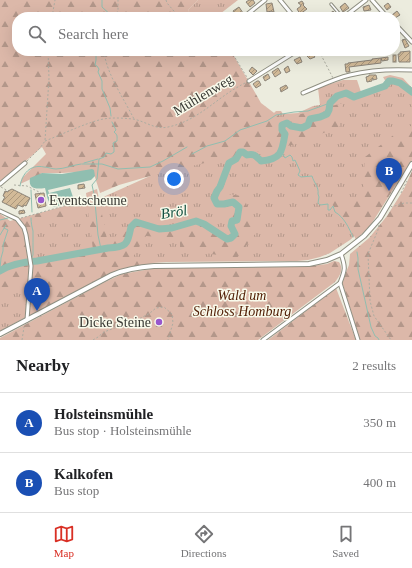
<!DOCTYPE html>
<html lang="en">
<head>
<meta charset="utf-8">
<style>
	:root { --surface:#fff; --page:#f6f6f6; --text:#202124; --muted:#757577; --line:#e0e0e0; --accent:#d93025 }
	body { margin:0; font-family:Georgia,serif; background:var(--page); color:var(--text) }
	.you { position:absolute; left:174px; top:179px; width:14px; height:14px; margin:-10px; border:3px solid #fff; border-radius:50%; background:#1a73e8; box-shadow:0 0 0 6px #1a73e833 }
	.badge { display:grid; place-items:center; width:26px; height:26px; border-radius:50%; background:var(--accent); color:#fff; font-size:13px; font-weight:700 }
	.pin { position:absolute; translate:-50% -33px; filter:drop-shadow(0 1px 2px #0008) }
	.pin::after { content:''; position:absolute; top:21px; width:14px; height:12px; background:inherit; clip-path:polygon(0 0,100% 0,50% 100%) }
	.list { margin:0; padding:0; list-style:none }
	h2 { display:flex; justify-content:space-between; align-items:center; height:52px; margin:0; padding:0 16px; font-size:17px }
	h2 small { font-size:13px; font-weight:400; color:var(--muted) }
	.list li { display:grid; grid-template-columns:26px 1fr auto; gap:12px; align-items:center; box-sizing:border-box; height:60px; padding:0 16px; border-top:1px solid var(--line) }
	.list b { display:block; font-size:15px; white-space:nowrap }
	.list p { margin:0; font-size:13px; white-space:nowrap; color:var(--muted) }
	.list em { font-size:13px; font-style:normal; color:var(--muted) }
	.icon { flex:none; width:22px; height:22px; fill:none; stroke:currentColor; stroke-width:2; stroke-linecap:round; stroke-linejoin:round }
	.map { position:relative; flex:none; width:412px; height:340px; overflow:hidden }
	.search { position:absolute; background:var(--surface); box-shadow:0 4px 16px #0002; left:12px; right:12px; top:12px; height:44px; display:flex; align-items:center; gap:10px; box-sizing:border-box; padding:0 14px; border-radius:16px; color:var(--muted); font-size:15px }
	.sheet { height:172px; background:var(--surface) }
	nav { display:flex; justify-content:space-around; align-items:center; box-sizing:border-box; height:56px; border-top:1px solid var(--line); background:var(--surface); font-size:11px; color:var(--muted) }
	nav a { display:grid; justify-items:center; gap:2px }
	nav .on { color:var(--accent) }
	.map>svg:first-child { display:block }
</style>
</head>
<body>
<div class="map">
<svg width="412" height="340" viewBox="0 0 412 340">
	<defs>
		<pattern id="grass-tufts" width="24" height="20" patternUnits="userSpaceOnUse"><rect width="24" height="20" fill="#dcb8a9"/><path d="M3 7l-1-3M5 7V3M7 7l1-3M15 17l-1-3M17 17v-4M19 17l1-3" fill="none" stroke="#b3978a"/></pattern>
		<pattern id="forest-firs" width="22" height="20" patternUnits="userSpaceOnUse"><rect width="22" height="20" fill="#dcb8a9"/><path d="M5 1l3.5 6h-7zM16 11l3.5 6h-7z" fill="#b3978a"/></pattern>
		<pattern id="building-hatch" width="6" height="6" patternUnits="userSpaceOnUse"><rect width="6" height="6" fill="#d2ba98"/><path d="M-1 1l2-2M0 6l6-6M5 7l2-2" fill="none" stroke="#ab987d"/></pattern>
	</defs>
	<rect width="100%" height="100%" fill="#ececde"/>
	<g fill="url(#grass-tufts)">
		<path d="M198 0H238L216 17H192L188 10Z"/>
		<path d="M390 75 403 78 412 88V149L362 229 350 240 330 253 320 257 308 260 297 261 166 262 138 264 102 276 0 331V214L11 222 71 207 101 198 150 176 179 160 272 115 276 111H281L283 114 298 113 313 106 320 105 318 88 343 80H357L361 92 373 89 386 82 383 77Z"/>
	</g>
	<g fill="url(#forest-firs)">
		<path d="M0 0H198L188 10 192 17H17V51H231L261 103 282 119 343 103 339 127 292 145 235 156 157 174 119 185 100 193 93 171 62 173H42L40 175 20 184 22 178 46 154 42 147 0 183Z"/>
		<path d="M412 126V160L370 226 356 240 348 223 329 201 363 198 365 157 404 127Z"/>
		<path d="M412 171V340H360L342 282 349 265 350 254 369 238 387 216 404 189Z"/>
		<path d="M97 189 107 239 124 234 130 224 166 226 197 219 234 238 215 193 244 196 255 234 237 258 180 249V239L146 236 133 257 153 264 121 270 99 279 30 316 34 265 93 250 86 193Z"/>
		<path d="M76 203 75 212 71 216 56 221 48 220 34 226V253L28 264 26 277 12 285 0 298V214L10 221Z"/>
		<path d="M334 261 339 262C344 269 340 276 335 282L258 340H0V338L101 284 122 274 156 268 311 266 327 264Z"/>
		<path d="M336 288 356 340H268Z"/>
	</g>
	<path fill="#90beb0" d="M92 169 94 170 95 176 91 180 48 190 49 193 70 188 73 197 72 200 73 202 54 207C47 203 47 195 45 188 37 189 28 190 30 178L42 173 62 174Z"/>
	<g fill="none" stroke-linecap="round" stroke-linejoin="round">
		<g stroke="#90beb0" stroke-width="1">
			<path d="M102 0V7L113 17"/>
			<path d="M98 51 96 53V60L95 65 97 66 99 69 98 72 102 81V89L110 108 111 116"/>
			<path d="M281 151 285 158 290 155 292 157 293 161 295 160 300 171 298 175 301 177 312 176C314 183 319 187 318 194L319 197 318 203 320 205 328 204V210H330L333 206 335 212C344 217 349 228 353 237"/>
			<path d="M192 154 207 146 225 141 240 130 267 121 276 115 294 112 308 111 330 103"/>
			<path d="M84 163 98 159"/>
			<path d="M82 164H102L118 169 150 167 163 161 187 147"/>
			<path d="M20 186C22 174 30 164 44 167 48 167 52 169 56 169 64 169 73 165 81 164"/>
			<path d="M31 190 32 212"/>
			<path d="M94 194 92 185 97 179 99 159 104 157 106 153 111 154 114 152V148L113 143 117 141C117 137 118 135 114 132L116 130 112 122"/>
			<path d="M95 202 98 235 101 249"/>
			<path d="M31 218C31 223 32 227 33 231 33 239 33 246 33 255L32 257V261"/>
			<path d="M0 220 8 218"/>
			<path d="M0 235 6 225"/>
			<path d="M357 252 358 258V269L371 327 375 336 378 338 379 340"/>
			<path d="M0 269 1 258 3 251V245L8 230 4 228"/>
		</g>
		<path stroke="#90beb0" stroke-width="7" d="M0 271C10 264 25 262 37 261L108 248C128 247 127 244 131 227L136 222 159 229 172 228 196 221 204 224 227 239 231 238 235 234 231 226 232 221 237 220 239 207 233 202 224 204H217L214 198 217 191 220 187 229 163 236 159 240 152H243L247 155C254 153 256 156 261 161 281 159 282 153 285 134L282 130V125L287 123 291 126 302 128 308 125 310 119 320 117 327 114 329 110 330 103 337 96 346 93 354 97 385 86 389 81H393L400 83 412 92"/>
	</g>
	<g fill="url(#building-hatch)" stroke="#8d8579">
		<path d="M249 0H253L255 3 250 7 246 2Z"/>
		<path d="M302 1 304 4 303 5 307 9 300 14 297 9 301 6 299 3H298Z"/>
		<path d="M272 3 274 12H272V11L267 12 266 4Z"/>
		<path d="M345 3 349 8 343 12 340 7Z"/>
		<path d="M388 3 391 7 387 10 384 6Z"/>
		<path d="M369 5 371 10 364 11 363 7Z"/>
		<path d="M239 7 243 13 237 17 233 11Z"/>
		<path d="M333 11 337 16H336L334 17H327V16Z"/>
		<path d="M397 11 400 15 395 18V17H394L392 15Z"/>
		<path d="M230 13 233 17H225Z"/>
		<path d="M258 13 260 17H252V15Z"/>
		<path d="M405 39 409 46 405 48 402 40Z"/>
		<path d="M251 51H260L261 55H258V53L251 54Z"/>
		<path d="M410 51V62H399L398 54H400V52Z"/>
		<path d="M312 53 315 57 310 59 307 56Z"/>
		<rect x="393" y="55" width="3" height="7"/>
		<path d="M300 57 302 62 297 64 294 60Z"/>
		<path d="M388 57V60L382 61 381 58Z"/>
		<path d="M381 58V63L349 67 350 72H346L345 64H348V63L372 60V59Z"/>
		<path d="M288 66 290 71 286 73 284 69Z"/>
		<path d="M252 67 257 71 253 75 249 71Z"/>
		<path d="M278 68 281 73 275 77 272 72Z"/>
		<path d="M268 74 270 78 265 81 263 77Z"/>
		<path d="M369 75H376L377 79 373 80V78L372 79V81L367 82 366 77 369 76Z"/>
		<path d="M257 81H259L261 85 256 88 253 84Z"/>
		<path d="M286 85 288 88 281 92 280 88Z"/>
		<path d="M84 184 85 188 78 189V185Z"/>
		<path d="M12 189 30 198 26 206 24 205 23 207 18 205 16 209 2 202 5 197 3 196 5 191 8 192V191Z"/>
		<path d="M44 193 46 206 38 208 35 194Z"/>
		<path d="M24 210 25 213 19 214V211Z"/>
	</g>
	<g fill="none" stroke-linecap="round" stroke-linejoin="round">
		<g stroke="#8f8f82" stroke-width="3.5">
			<g id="service">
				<path d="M331 4 342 17"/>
				<path d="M281 17 290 12"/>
			</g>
		</g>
		<g stroke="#8f8f82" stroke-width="5">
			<g id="minor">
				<path d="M280 0 294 17"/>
				<path d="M372 0 387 17"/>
				<path d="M244 17 265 0"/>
				<path d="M344 17 366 0"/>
				<path d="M395 24 412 42"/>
				<path d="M249 81 297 51"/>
				<path d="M303 93C318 87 333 79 350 75 370 70 391 69 412 70"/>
				<path d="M0 184 25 163"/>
				<path d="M0 211 17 219 24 228 26 235 31 266 27 320"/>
				<path d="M340 283 358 340"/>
				<path d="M263 340 340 283C345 270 346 268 341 254"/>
			</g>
		</g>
		<g stroke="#8f8f82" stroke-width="6">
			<path id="secondary" d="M0 334 112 275C126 269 139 267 154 266L309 264 327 260 341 254 364 236 380 218 412 164"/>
		</g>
		<g stroke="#acaca1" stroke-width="1" stroke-dasharray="2 2" stroke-linecap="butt">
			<path d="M166 0 167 3 179 17"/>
			<path d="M52 17 55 0"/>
			<path d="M115 17 118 10V0"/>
			<path d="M104 51C106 73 124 99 134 119"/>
			<path d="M231 51 248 79"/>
			<path d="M319 51 333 78"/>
			<path d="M45 141C63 134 81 125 99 120 110 117 122 118 133 119 145 121 155 130 168 127 193 122 210 105 231 91 236 88 241 85 247 82"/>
			<path d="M27 161 40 148 45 141 49 78 48 51"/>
			<path d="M14 185 27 186 41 193"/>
			<path d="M1 187 8 191"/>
			<path d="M401 193 407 181"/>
			<path d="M391 206 392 207 404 203H412"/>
			<path d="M21 218 93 198"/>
			<path d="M379 225 378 230 368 254 370 301 374 316 391 340"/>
			<path d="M22 340 24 327"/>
			<path d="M93 340 98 337 104 332 141 318 150 313 156 308 164 307 172 314 173 323 168 340"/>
		</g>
		<use href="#service" stroke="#fff" stroke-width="1.5"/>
		<use href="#minor" stroke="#fff" stroke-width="3"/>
		<use href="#secondary" stroke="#fff" stroke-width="4"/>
	</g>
	<g fill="#9757cd" stroke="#f9faeb" stroke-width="1.5">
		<circle cx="41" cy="200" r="4"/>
		<circle cx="159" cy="322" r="4"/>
	</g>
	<g text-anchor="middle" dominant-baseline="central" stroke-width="3" stroke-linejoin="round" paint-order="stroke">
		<g font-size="14" fill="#383833" stroke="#f9faeb">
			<text transform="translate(203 95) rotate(-31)">Mühlenweg</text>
		</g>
		<g font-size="14" fill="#383833" stroke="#f9faeb" text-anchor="start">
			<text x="49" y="200">Eventscheune</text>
			<text x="151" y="322" text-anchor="end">Dicke Steine</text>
		</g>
		<g font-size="14" font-style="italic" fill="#532108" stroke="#f9faeb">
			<text x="242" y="295">Wald um<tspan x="242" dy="16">Schloss Homburg</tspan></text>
		</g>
		<g font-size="15" font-style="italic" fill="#135142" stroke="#f9faeb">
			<text transform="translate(174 212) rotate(-9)">Bröl</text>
		</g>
	</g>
</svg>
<div class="you"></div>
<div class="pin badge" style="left:37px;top:311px;background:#1a4fb4">A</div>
<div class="pin badge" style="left:389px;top:191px;background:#1a4fb4">B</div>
<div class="search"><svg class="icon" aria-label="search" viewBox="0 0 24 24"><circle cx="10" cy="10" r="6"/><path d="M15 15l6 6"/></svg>Search here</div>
</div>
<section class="sheet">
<h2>Nearby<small>2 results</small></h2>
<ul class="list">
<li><span class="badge" style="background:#1a4fb4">A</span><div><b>Holsteinsmühle</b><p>Bus stop · Holsteinsmühle</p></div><em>350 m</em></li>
<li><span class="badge" style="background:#1a4fb4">B</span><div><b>Kalkofen</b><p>Bus stop</p></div><em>400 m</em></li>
</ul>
</section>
<nav>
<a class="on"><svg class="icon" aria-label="map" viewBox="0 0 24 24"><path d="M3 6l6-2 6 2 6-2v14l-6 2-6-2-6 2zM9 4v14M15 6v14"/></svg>Map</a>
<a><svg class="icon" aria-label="directions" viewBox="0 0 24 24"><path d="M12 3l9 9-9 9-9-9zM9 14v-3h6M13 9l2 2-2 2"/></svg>Directions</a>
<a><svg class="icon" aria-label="saved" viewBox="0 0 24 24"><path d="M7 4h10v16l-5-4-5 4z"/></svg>Saved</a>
</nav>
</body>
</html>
